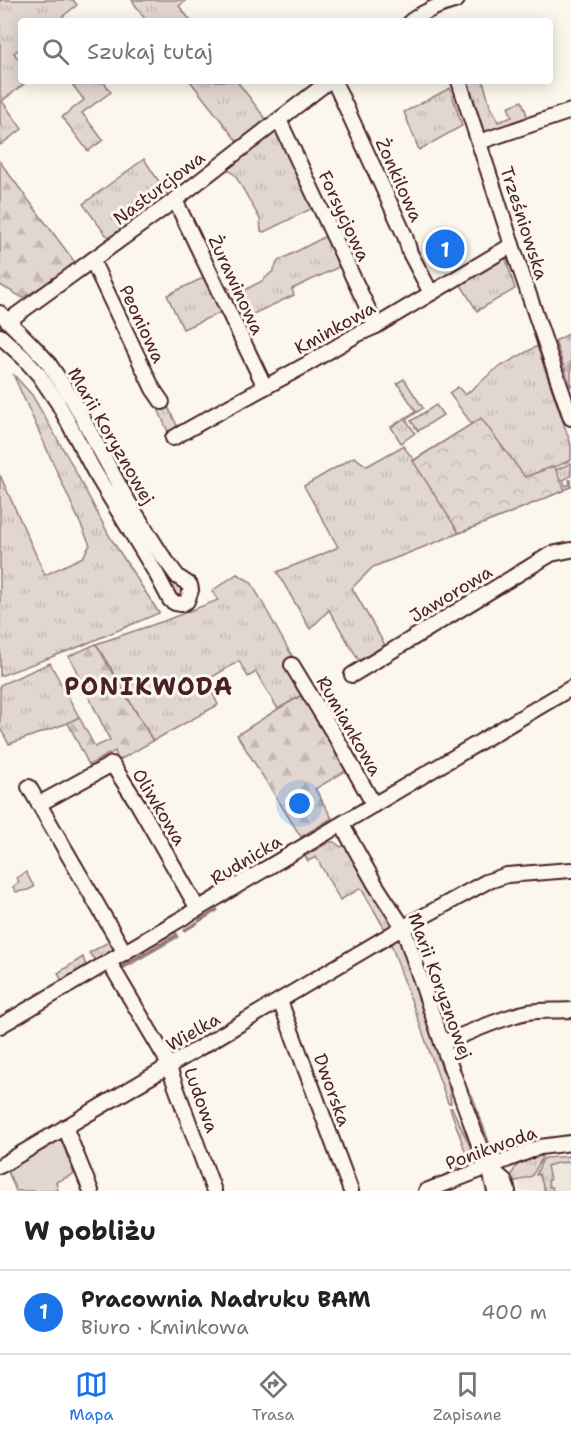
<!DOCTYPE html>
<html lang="pl">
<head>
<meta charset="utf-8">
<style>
	:root { --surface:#fff; --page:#f2f2f2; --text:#222; --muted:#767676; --line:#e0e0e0; --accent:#1a73e8 }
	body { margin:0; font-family:"Shantell Sans",sans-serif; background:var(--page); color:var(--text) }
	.you { position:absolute; left:300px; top:804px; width:21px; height:21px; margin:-15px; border:4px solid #fff; border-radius:50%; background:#1a73e8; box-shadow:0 0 0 9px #1a73e833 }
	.badge { display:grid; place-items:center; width:39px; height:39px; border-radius:50%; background:var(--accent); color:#fff; font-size:20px; font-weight:700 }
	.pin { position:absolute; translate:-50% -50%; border:3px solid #fff; box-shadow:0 2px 6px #0006 }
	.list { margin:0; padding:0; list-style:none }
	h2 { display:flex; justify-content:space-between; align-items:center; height:78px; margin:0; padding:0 24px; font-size:26px }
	h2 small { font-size:20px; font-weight:400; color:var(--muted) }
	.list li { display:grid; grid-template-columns:39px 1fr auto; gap:18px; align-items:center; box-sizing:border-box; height:84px; padding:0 24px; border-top:2px solid var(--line) }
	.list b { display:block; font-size:22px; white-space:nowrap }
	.list p { margin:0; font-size:20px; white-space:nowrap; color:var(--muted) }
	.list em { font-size:20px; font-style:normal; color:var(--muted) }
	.icon { flex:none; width:33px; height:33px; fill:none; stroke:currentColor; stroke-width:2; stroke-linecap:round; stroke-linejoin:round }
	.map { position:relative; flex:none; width:571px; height:1191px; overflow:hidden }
	.search { position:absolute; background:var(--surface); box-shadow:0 3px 15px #0003; left:18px; right:18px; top:18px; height:66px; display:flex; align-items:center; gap:15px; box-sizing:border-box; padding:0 21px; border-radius:6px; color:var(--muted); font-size:22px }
	.sheet { height:162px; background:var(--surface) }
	nav { display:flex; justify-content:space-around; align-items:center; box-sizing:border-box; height:84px; border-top:2px solid var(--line); background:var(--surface); font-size:16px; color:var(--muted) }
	nav a { display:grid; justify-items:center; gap:3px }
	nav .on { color:var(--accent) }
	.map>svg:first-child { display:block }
</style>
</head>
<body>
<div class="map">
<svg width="571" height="1191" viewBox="0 0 571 1191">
	<defs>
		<pattern id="grass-tufts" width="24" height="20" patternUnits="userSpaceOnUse" patternTransform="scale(1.5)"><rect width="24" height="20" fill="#e2d7d0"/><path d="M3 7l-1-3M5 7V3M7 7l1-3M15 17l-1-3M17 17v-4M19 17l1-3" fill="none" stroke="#c3b8b3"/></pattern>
		<pattern id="forest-firs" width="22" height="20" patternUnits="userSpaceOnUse" patternTransform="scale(1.5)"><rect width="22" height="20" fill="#e2d7d0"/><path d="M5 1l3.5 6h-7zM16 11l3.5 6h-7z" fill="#c3b8b3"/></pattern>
		<pattern id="park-crowns" width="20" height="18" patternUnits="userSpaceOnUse" patternTransform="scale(1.5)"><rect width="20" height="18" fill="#e2d7d0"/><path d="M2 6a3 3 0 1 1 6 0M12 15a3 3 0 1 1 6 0" fill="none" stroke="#c3b8b3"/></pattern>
	</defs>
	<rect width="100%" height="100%" fill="#fbf7ec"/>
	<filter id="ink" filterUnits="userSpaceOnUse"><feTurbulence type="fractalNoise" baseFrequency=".0167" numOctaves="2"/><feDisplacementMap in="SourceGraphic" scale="12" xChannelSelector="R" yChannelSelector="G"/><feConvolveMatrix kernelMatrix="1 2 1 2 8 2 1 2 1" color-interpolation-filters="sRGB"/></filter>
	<g filter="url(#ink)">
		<path fill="#eee7de" d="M571 1156V1191H520L517 1181 536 1175 542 1161 545 1158Z"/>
		<g fill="url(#grass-tufts)" stroke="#967b7e" stroke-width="1.5">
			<path d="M0 0H73L77 5 57 21H21V48L14 53 21 63V81H28L2 101 22 129 0 145Z"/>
			<path d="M132 0H186L179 6 191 21H146Z"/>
			<path d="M77 81H103L111 92 82 113 103 140 88 151 62 117 84 100 72 84Z"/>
			<path d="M190 81H237L265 118 267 125 240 145Z"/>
			<path d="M468 81H483L491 109 494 112 498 122 512 117 508 107 522 101 528 118 489 132 484 131Z"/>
			<path d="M450 88 462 126 419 150 404 112Z"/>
			<path d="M274 131 281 136 313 208 264 232 261 231 260 219 235 175 227 169 221 170Z"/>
			<path d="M144 159 170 198 116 239 106 235 83 204Z"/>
			<path d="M326 236 341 266 292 289 294 295 240 320 219 281 234 292 243 291 262 281 273 271 278 261Z"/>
			<path d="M504 258 506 259 515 289 477 311 461 285Z"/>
			<path d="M207 276 224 311 183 329 167 295Z"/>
			<path d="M0 325C23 343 42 365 59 389L184 587 187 594 177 599 169 583 131 523 6 333 0 328Z"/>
			<path d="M537 346 571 445V460L523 481 510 476 449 393 458 387 465 395 496 369Z"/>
			<path d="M13 374 32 395 70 461 110 537 159 613 76 648 0 676V475L45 575 83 557 90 545Z"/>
			<path d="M404 379 423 408 406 420 415 433 401 443 391 427 416 411 397 383Z"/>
			<path d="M165 400 180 432 166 441 168 432 156 404Z"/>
			<path d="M436 405 443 415 418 431 411 421Z"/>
			<path d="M469 426 447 498 556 470 571 463V476L563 480 566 486 570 484 569 480H571V487L505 515 373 567 352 588 385 645 359 661 329 610 310 629 277 572 321 555 338 547 304 486 354 457 367 466 403 446 414 460Z"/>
			<path d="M237 574 251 582 288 649 312 689 278 709 256 672 248 677 239 661 207 680 218 705 153 741 96 644 164 621 218 600 212 591Z"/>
			<path d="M50 663 79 717 68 723 9 744 0 728V685Z"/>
			<path d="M329 842H334L341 847 345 845 359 872 392 922 398 927 386 931 361 888 340 900 316 857 308 861 305 856Z"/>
			<path d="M26 872 34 887 28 890 16 892 13 887 19 882 17 878Z"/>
			<path d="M176 932 178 937 121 970 119 964Z"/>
			<path d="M399 935 403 943 404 953 417 991 426 1012 441 1067 448 1081 451 1103H448L391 944 369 956Z"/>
			<path d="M110 941 115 948C111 956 106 959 98 963L89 953Z"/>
			<path d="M83 957 87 970 63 984 58 973Z"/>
			<path d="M471 1095H472L493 1153 530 1139 531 1142 493 1157Z"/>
			<path d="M450 1108H452L477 1161V1163L472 1166 457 1170 456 1168 469 1162Z"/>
			<path d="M541 1154 542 1158 532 1176 511 1183C510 1165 525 1158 541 1154Z"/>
			<path d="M571 1156V1162L557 1163 547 1166 550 1180 548 1181 549 1187H552L553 1191H545L539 1174 536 1175 542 1161 545 1158Z"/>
		</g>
		<g fill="url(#forest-firs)" stroke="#967b7e" stroke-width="1.5">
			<path d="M0 162 77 265 23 298 0 285Z"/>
			<path d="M571 333V387L555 341Z"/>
			<path d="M96 644 153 741 118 761 115 751 89 765 68 723 79 717 95 747 110 740 69 656Z"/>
			<path d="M304 694 349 769 315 789 332 818 301 837 237 735 278 709Z"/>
		</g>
		<path fill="url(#park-crowns)" stroke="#967b7e" stroke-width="1.5" d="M481 418 525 477 554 466 565 490 505 515 459 533 413 461Z"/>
		<path fill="#e2d7d0" stroke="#967b7e" stroke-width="1.5" d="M61 1139 74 1174 56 1182 58 1189 53 1191H16L7 1169Z"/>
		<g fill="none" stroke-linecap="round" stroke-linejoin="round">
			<g stroke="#907477" stroke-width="3">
				<path d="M199 921 217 910"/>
				<path d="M185 930 197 923"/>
				<path d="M121 967 177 935"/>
			</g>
			<g stroke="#4a1f2b" stroke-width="18">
				<g id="minor">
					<path d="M411 21C426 10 440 5 457 0"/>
					<path d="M334 81 405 236 410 253 431 293"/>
					<path d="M459 81 512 245 571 418"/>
					<path d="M279 120 376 326"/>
					<path d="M479 142 571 111"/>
					<path d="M175 200 265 387"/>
					<path d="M92 260 153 389 162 402"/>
					<path d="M0 313 31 344 47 361 71 397 126 498 161 554 178 577 190 585 191 590 187 601 182 604 175 603 170 600 157 575 94 471 58 403 39 375 23 357 0 336"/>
					<path d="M8 321 175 200 329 81"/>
					<path d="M173 438 221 411 302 367 358 334 376 326 512 245"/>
					<path d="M292 665 337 739 374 805"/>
					<path d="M352 675 551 554 571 550"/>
					<path d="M29 787 125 953"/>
					<path d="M39 804 112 764 138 804 198 909"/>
					<path d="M342 825 375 884 403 927 442 1043 485 1161 489 1167 495 1191"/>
					<path d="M109 962 165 1057 214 1191"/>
					<path d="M280 1001 351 1191"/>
					<path d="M0 1026 571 688"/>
					<path d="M442 1043C471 1033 498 1018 528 1012 542 1010 557 1011 571 1010"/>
					<path d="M65 1127 91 1191"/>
					<path d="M0 1166 395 932 486 882 507 875 571 870"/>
					<path d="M489 1167 504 1180 508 1191"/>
					<path d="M426 1191 540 1147 571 1143"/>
				</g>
			</g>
			<use href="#minor" stroke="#fbf7ec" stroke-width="14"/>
		</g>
	</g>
	<g text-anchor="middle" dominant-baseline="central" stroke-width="6" stroke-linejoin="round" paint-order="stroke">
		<g font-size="18" fill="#4a1f2b" stroke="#fbf7ec">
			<text transform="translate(399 180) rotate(66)">Żonkilowa</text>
			<text transform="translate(159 188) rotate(-37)">Nasturcjowa</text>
			<text transform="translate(344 216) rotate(65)">Forsycjowa</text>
			<text transform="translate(524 223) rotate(72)">Trześniowska</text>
			<text transform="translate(236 285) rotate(65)">Żurawinowa</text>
			<text transform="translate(142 324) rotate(65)">Peoniowa</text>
			<text transform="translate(335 328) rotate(-29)">Kminkowa</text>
			<text transform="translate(111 436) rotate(60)">Marii Koryznowej</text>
			<text transform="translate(451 594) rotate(-31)">Jaworowa</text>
			<text transform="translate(349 726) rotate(60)">Rumiankowa</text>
			<text transform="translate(159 807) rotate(59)">Oliwkowa</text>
			<text transform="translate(246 860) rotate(-31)">Rudnicka</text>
			<text transform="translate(440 986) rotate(70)">Marii Koryznowej</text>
			<text transform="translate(193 1032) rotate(-30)">Wielka</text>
			<text transform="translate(332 1090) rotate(70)">Dworska</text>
			<text transform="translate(201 1100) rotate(70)">Ludowa</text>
			<text transform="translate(491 1148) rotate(-20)">Ponikwoda</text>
		</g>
		<g font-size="24" font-weight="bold" letter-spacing="1.5" fill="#4a1f2b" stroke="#fbf7ec">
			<text x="149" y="687">PONIKWODA</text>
		</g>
	</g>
</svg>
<div class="you"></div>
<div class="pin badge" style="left:445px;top:249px">1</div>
<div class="search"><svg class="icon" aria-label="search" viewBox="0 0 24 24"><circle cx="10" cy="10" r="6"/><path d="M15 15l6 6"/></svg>Szukaj tutaj</div>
</div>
<section class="sheet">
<h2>W pobliżu<small></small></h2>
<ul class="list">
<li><span class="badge">1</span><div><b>Pracownia Nadruku BAM</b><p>Biuro · Kminkowa</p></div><em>400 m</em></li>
</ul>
</section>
<nav>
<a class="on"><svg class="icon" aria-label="map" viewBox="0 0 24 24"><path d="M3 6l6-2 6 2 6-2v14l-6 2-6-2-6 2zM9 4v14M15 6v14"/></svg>Mapa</a>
<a><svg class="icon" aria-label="directions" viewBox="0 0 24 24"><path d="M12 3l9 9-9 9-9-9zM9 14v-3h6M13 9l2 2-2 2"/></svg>Trasa</a>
<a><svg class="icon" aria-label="saved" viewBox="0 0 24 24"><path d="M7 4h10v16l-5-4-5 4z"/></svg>Zapisane</a>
</nav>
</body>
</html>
